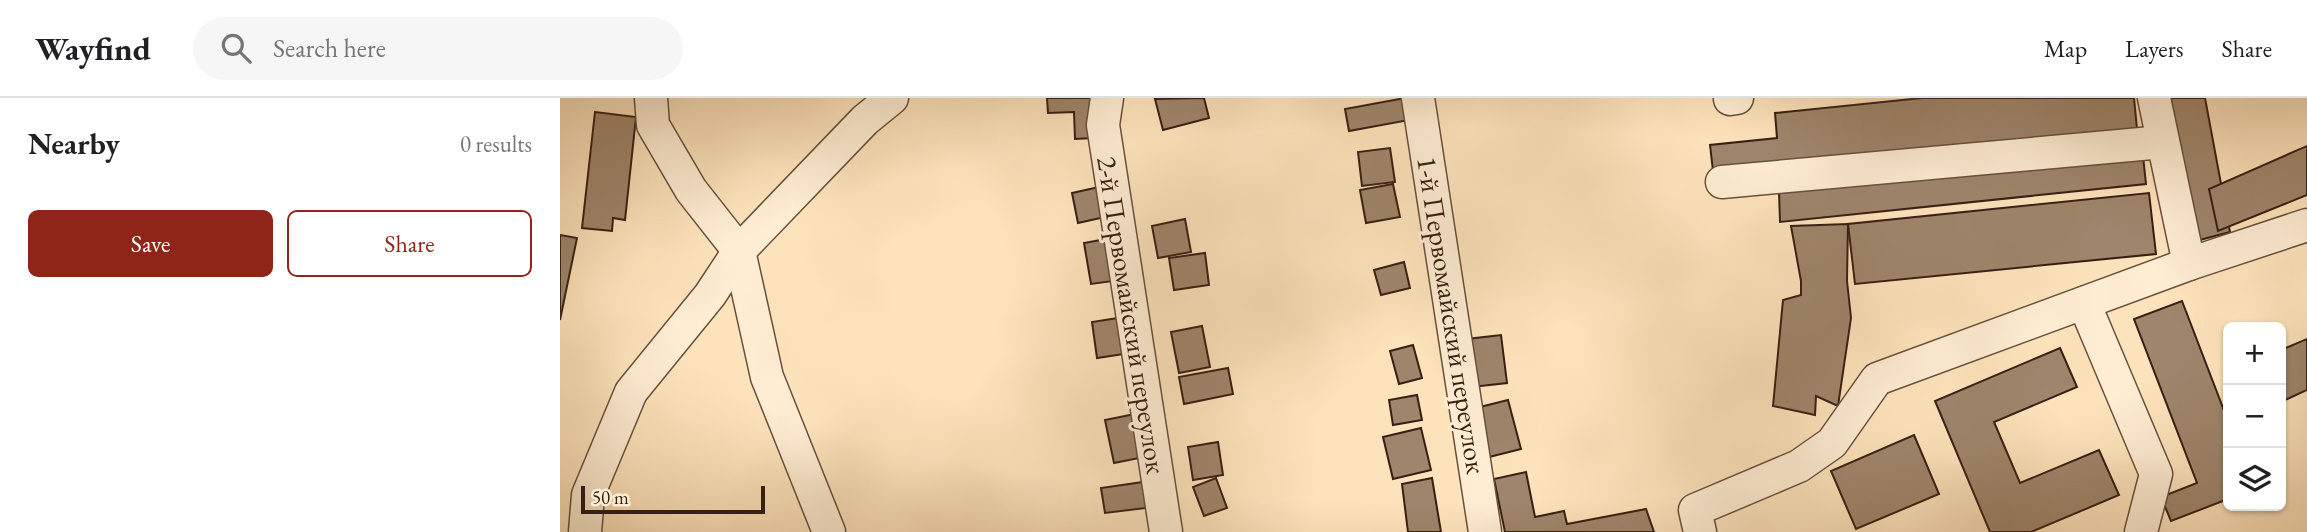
<!DOCTYPE html>
<html lang="en">
<head>
<meta charset="utf-8">
<style>
	:root { --surface:#fff; --page:#f6f6f6; --text:#202124; --muted:#757577; --line:#e0e0e0; --accent:#8f2418 }
	body { margin:0; font-family:"EB Garamond",serif; background:var(--page); color:var(--text) }
	.controls { position:absolute; right:21px; bottom:21px; display:grid; overflow:hidden; border-radius:10px; box-shadow:0 2px 5px #0004 }
	.controls button { width:63px; height:63px; display:grid; place-items:center; padding:0; border:0; border-bottom:2px solid var(--line); background:var(--surface); color:var(--text); font:35px sans-serif }
	.scale { position:absolute; left:21px; bottom:18px; width:184px; box-sizing:border-box; padding-left:7px; border:4px solid #381f13; border-top:0; font-size:19px; line-height:24px; white-space:nowrap; color:#381f13; -webkit-text-stroke:5px #feedd3; paint-order:stroke }
	.list { margin:0; padding:0; list-style:none }
	h2 { display:flex; justify-content:space-between; align-items:center; height:91px; margin:0; padding:0 28px; font-size:30px }
	h2 small { font-size:23px; font-weight:400; color:var(--muted) }
	.actions { display:flex; gap:14px; padding:21px 28px }
	.actions a { flex:1; padding:16px 0; border:2px solid var(--accent); border-radius:10px; text-align:center; font-size:24px; color:var(--accent) }
	.actions .main { background:var(--accent); color:#fff }
	.icon { flex:none; width:38px; height:38px; fill:none; stroke:currentColor; stroke-width:2; stroke-linecap:round; stroke-linejoin:round }
	.map { position:relative; flex:none; width:1747px; height:434px; overflow:hidden }
	header { display:flex; align-items:center; gap:42px; box-sizing:border-box; height:98px; padding:0 35px; background:var(--surface); border-bottom:2px solid var(--line) }
	header strong { font-size:33px }
	nav { display:flex; gap:38px; margin-inline-start:auto; font-size:24px }
	.search { width:490px; height:63px; background:var(--page); display:flex; align-items:center; gap:18px; box-sizing:border-box; padding:0 24px; border-radius:38px; color:var(--muted); font-size:26px }
	main { display:flex }
	aside { flex:1; background:var(--surface) }
	.map>svg:first-child { display:block }
</style>
</head>
<body>
<header>
<strong>Wayfind</strong>
<div class="search"><svg class="icon" aria-label="search" viewBox="0 0 24 24"><circle cx="10" cy="10" r="6"/><path d="M15 15l6 6"/></svg>Search here</div>
<nav><a>Map</a><a>Layers</a><a>Share</a></nav>
</header>
<main>
<aside>
<h2>Nearby<small>0 results</small></h2>
<ul class="list">
</ul>
<div class="actions"><a class="main">Save</a><a>Share</a></div>
</aside>
<div class="map">
<svg width="1747" height="434" viewBox="0 0 1747 434">
	<rect width="100%" height="100%" fill="#fde3bc"/>
	<filter id="stains"><feTurbulence type="fractalNoise" baseFrequency=".00286" numOctaves="4"/><feColorMatrix values="0 0 0 0 .2 0 0 0 0 .09 0 0 0 0 .02 0 0 0 .5 -.17"/></filter>
	<radialGradient id="worn" r=".72"><stop offset=".6" stop-color="#630" stop-opacity="0"/><stop offset="1" stop-color="#630" stop-opacity=".3"/></radialGradient>
	<g fill="#9e856b" stroke="#381f13" stroke-width="2">
		<path d="M487 0H533L535 40 515 41 514 14 488 15Z"/>
		<path d="M644 0 649 20 603 32 595 1Z"/>
		<path d="M845 0 849 22 789 33 785 11Z"/>
		<path d="M1362 0H1574L1577 31 1153 73 1150 47 1217 40 1215 15Z"/>
		<path d="M1611 0H1645L1670 134 1636 143Z"/>
		<path d="M35 14 76 19 65 122 53 120 52 133 22 130Z"/>
		<path d="M1747 48V97L1658 133 1649 91Z"/>
		<path d="M830 50 835 84 802 88 798 54Z"/>
		<path d="M1583 58 1586 86 1220 124 1219 95Z"/>
		<path d="M833 86 840 119 806 125 800 92Z"/>
		<path d="M539 89 545 119 518 125 512 95Z"/>
		<path d="M1589 95 1596 156 1295 186 1288 126Z"/>
		<path d="M625 121 631 154 598 160 592 128Z"/>
		<path d="M1288 126 1287 183 1291 220 1278 308 1256 298 1255 317 1213 308 1223 202 1241 197V183L1231 128Z"/>
		<path d="M0 137 17 140 0 222Z"/>
		<path d="M546 141 553 183 531 186 524 145Z"/>
		<path d="M645 155 649 187 614 192 609 160Z"/>
		<path d="M844 164 850 190 821 197 814 172Z"/>
		<path d="M1622 203 1668 323V401L1611 423 1601 399 1637 385 1574 221Z"/>
		<path d="M571 218 577 254 537 260 532 224Z"/>
		<path d="M642 228 650 269 619 275 611 234Z"/>
		<path d="M941 237 947 285 912 289 907 241Z"/>
		<path d="M1747 241V292L1721 304V252Z"/>
		<path d="M853 247 862 280 839 286 830 253Z"/>
		<path d="M1500 250 1517 289 1434 324 1460 385 1539 352 1559 397 1471 434H1430L1375 303Z"/>
		<path d="M668 270 673 296 624 306 619 279Z"/>
		<path d="M857 297 862 322 833 327 829 302Z"/>
		<path d="M948 302 961 351 925 360 912 311Z"/>
		<path d="M580 315 589 358 554 365 545 322Z"/>
		<path d="M861 330 871 372 833 381 823 339Z"/>
		<path d="M1354 337 1379 396 1296 431 1271 373Z"/>
		<path d="M658 344 663 377 633 382 628 349Z"/>
		<path d="M966 374 975 419 1004 413 1007 426 1086 411 1094 434H945L934 381Z"/>
		<path d="M656 380 667 410 644 418 633 389Z"/>
		<path d="M872 380 881 434H848L842 386Z"/>
		<path d="M590 383 594 409 545 415 541 390Z"/>
	</g>
	<g fill="none" stroke-linecap="round" stroke-linejoin="round">
		<g stroke="#69503d" stroke-width="35">
			<g id="minor">
				<path d="M91 0 93 27 131 92 179 153 207 279 269 434"/>
				<path d="M547 0 543 27 606 434"/>
				<path d="M858 0 925 434"/>
				<path d="M1594 0 1629 166"/>
				<path d="M1170 1 1177 0"/>
				<path d="M1162 84 1603 44"/>
				<path d="M1524 205 1596 376 1581 434"/>
				<path d="M25 434 28 397 71 294 150 197 179 153 305 22 332 0"/>
				<path d="M1140 434 1135 412 1239 368 1272 345 1317 281 1629 166 1747 127"/>
			</g>
		</g>
		<use href="#minor" stroke="#feedd3" stroke-width="32"/>
	</g>
	<g text-anchor="middle" dominant-baseline="central" stroke-width="6" stroke-linejoin="round" paint-order="stroke">
		<g font-size="28" fill="#381f13" stroke="#feedd3">
			<text transform="translate(572 217) rotate(81)">2-й Первомайский переулок</text>
			<text transform="translate(892 217) rotate(81)">1-й Первомайский переулок</text>
		</g>
	</g>
	<rect width="100%" height="100%" filter="url(#stains)"/>
	<rect width="100%" height="100%" fill="url(#worn)"/>
</svg>
<div class="controls">
<button>+</button>
<button>−</button>
<button><svg class="icon" aria-label="layers" viewBox="0 0 24 24"><path d="M12 4l9 5-9 5-9-5zM3 14l9 5 9-5"/></svg></button>
</div>
<div class="scale">50 m</div>
</div>
</main>
</body>
</html>
